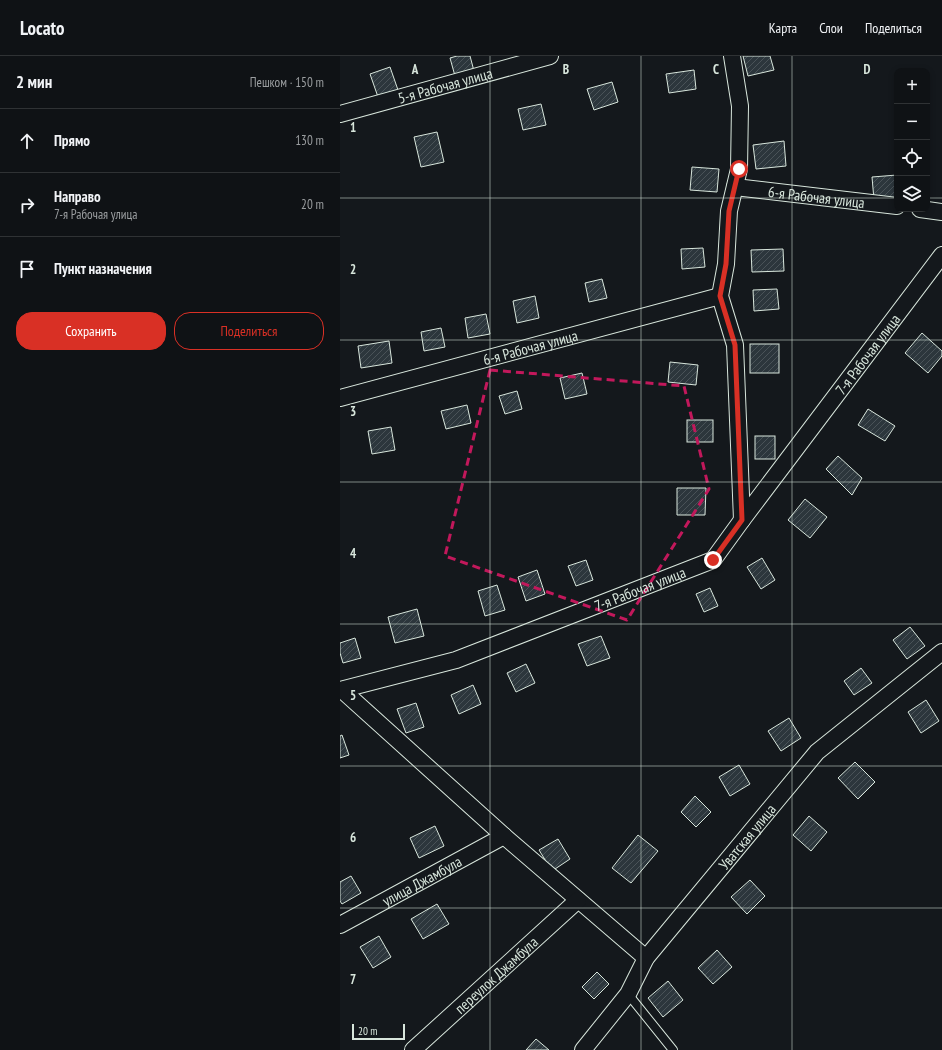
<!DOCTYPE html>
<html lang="ru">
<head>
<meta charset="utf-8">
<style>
	:root { --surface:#0f1215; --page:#181b1e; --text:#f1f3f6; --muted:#9b9ea0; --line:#2f3234; --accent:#d93025 }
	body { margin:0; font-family:"PT Sans Narrow",sans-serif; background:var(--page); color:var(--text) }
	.controls { position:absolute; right:12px; top:12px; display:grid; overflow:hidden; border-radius:8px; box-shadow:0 2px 6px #0003 }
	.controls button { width:36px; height:36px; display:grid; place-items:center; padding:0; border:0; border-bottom:1px solid var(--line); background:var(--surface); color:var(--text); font:20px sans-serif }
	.scale { position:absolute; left:12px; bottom:10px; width:53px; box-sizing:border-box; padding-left:4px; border:2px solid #d8e6dc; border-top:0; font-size:11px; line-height:14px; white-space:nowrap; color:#d8e6dc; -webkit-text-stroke:3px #14181c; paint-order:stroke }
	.stop { position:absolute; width:12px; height:12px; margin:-9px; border:3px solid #d93025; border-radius:50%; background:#fff }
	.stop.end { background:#d93025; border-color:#fff; box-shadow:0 1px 4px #0008 }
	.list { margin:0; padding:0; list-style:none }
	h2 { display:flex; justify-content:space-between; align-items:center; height:52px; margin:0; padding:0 16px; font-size:17px }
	h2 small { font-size:13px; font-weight:400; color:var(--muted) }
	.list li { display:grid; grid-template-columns:26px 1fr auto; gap:12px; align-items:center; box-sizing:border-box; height:64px; padding:0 16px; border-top:1px solid var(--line) }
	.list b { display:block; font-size:15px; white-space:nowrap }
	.list p { margin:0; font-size:13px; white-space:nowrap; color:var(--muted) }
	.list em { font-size:13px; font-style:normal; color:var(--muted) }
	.actions { display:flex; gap:8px; padding:12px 16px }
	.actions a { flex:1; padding:9px 0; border:1px solid var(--accent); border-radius:16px; text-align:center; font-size:14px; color:var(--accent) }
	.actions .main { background:var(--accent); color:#fff }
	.icon { flex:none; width:22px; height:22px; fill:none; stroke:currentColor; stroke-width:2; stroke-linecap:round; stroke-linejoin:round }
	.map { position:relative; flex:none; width:602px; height:994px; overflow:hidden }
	header { display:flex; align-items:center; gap:24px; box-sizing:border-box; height:56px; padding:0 20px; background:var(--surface); border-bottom:1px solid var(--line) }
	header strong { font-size:19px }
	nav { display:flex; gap:22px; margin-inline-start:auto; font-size:14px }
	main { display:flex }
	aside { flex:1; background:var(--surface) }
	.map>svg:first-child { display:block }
</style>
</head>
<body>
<header>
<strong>Locato</strong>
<nav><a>Карта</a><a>Слои</a><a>Поделиться</a></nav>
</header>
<main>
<aside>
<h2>2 мин<small>Пешком · 150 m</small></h2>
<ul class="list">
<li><svg class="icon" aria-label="ahead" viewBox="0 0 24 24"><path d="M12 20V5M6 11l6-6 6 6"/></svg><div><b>Прямо</b></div><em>130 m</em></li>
<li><svg class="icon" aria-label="right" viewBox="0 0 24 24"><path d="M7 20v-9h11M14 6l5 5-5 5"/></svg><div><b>Направо</b><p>7-я Рабочая улица</p></div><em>20 m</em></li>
<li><svg class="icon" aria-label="arrive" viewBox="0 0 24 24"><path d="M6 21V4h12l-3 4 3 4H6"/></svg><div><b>Пункт назначения</b></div></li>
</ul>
<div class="actions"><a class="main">Сохранить</a><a>Поделиться</a></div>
</aside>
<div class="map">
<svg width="602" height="994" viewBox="0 0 602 994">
	<defs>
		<pattern id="building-hatch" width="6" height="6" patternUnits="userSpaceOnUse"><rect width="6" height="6" fill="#2c363c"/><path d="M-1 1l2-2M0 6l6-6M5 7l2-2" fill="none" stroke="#4a5358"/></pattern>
	</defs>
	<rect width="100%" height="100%" fill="#14181c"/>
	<g fill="url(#building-hatch)" stroke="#d8e6dc">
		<path d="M117 0H130L134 15 115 20 110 2Z"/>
		<path d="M403 0H430L434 14 408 20Z"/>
		<path d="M50 11 58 34 38 41 30 18Z"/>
		<path d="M354 14 356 33 329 37 326 18Z"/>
		<path d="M272 26 278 46 254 54 247 33Z"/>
		<path d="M201 48 206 69 183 74 178 53Z"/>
		<path d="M97 76 104 106 81 111 74 81Z"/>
		<path d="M444 85 446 110 416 113 413 89Z"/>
		<path d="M352 111 379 113 377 136 350 134Z"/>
		<path d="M557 119V142L534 144 532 121Z"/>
		<path d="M363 192 365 211 342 213 341 193Z"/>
		<path d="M443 193 444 215 412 216 411 194Z"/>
		<path d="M262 223 267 242 249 246 245 227Z"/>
		<path d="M437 233 439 253 414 255 413 234Z"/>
		<path d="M195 240 199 262 177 267 173 245Z"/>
		<path d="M146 258 150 278 128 282 125 262Z"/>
		<path d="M101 272 105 291 84 295 81 276Z"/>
		<path d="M582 277 602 295V300L588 317 565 297Z"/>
		<path d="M49 285 52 307 21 312 18 290Z"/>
		<rect x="410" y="288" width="29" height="29"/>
		<path d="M330 306 358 309 356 329 328 326Z"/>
		<path d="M242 317 247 338 225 343 220 322Z"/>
		<path d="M177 335 182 353 165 358 159 340Z"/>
		<path d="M127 349 131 367 106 373 101 355Z"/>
		<path d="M528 353 555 370 545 385 518 369Z"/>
		<rect x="347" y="364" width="26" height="22"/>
		<path d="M51 371 55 394 32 398 28 375Z"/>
		<rect x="415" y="380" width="20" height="23"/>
		<path d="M498 400 522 422 512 439 486 413Z"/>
		<path d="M337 432H366L365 459H337Z"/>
		<path d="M465 443 487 461 470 482 448 464Z"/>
		<path d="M422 502 435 524 421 533 407 511Z"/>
		<path d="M246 504 253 524 236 530 228 510Z"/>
		<path d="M197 514 205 538 186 545 178 521Z"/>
		<path d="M157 529 165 554 145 560 138 535Z"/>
		<path d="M370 532 378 550 364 556 356 538Z"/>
		<path d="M77 553 84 580 55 587 48 561Z"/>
		<path d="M570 571 585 590 567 603 553 584Z"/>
		<path d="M261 580 270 602 247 610 238 588Z"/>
		<path d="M15 582 21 602 3 607 0 597V587Z"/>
		<path d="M186 608 195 627 176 636 167 617Z"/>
		<path d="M521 612 532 627 514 639 504 625Z"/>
		<path d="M133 629 141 648 119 658 111 639Z"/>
		<path d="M586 644 599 665 581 677 568 656Z"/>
		<path d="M76 647 84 671 66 677 57 653Z"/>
		<path d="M449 662 461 682 441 695 428 675Z"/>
		<path d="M2 679 9 699 0 702V680Z"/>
		<path d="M515 706 535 726 518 743 498 722Z"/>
		<path d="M399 709 410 728 390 740 379 721Z"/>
		<path d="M355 740 371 756 356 771 341 756Z"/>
		<path d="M469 760 487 776 471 795 453 779Z"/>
		<path d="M95 770 104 790 79 802 70 782Z"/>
		<path d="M298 779 318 795 291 827 272 812Z"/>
		<path d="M218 783 230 803 212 815 199 794Z"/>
		<path d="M11 820 21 837 2 848 0 845V826Z"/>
		<path d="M410 824 425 840 407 858 391 841Z"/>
		<path d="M97 848 109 868 83 883 71 863Z"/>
		<path d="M39 880 51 901 33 912 20 891Z"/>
		<path d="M377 894 392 911 373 928 358 912Z"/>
		<path d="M257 916 269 928 254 943 242 931Z"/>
		<path d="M328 925 343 944 323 961 308 942Z"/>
		<path d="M196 983 209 994H186Z"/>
	</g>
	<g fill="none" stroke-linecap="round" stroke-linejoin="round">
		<g stroke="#d8e6dc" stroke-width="10">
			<path id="lane" d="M288 938 333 994"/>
		</g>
		<g stroke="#d8e6dc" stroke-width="18">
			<g id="street">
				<path d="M392 0 400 50 399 113 389 155 386 208 380 240 395 289 402 464"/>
				<path id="s1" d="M0 58 210 0"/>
				<path id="s2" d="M395 131 557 150"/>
				<path d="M580 153 602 156"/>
				<path id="s3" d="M0 342 380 240"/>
				<path id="s4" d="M0 634 116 604 373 504 402 464 602 199"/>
				<path d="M2 634 164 780 306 902"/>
				<path id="s5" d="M0 869 164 780"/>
				<path id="s6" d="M73 994 238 844"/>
				<path id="s7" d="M243 994 288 938 306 902 477 696 602 596"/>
			</g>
		</g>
		<use href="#lane" stroke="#14181c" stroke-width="8"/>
		<use href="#street" stroke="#14181c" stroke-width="16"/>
	</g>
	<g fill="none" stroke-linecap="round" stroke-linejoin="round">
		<path stroke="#d93025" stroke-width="5" d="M373 504 402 464 395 289 380 240 386 208 389 155 399 113"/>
	</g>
	<path fill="none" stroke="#c2185b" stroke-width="3" stroke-dasharray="8 5" stroke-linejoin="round" d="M150 314 344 330 369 433 287 564 105 500Z"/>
	<path fill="none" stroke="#d8e6dc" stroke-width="1" stroke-opacity="0.55" d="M150 0V994M301 0V994M452 0V994M0 142H557M587 142H602M0 284H602M0 426H602M0 568H602M0 710H602M0 852H602"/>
	<g text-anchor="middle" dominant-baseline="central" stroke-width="3" stroke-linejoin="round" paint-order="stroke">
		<g font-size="15" fill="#d8e6dc" stroke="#14181c">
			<text stroke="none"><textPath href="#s1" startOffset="109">5-я Рабочая улица</textPath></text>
			<text stroke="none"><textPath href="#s2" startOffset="82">6-я Рабочая улица</textPath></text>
			<text stroke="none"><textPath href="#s3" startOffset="197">6-я Рабочая улица</textPath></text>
			<text stroke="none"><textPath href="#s4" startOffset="653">7-я Рабочая улица</textPath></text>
			<text stroke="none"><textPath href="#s4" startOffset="317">7-я Рабочая улица</textPath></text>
			<text stroke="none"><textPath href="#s7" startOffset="270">Уватская улица</textPath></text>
			<text stroke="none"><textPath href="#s5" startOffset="93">улица Джамбула</textPath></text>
			<text stroke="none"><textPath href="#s6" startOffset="112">переулок Джамбула</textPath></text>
		</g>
	</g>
	<g font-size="13" text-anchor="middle" font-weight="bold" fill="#d8e6dc" stroke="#14181c" stroke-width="3" stroke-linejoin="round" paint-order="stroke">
		<text x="75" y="18">A</text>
		<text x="226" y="18">B</text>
		<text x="376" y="18">C</text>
		<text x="527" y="18">D</text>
		<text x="13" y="76">1</text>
		<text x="13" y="218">2</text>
		<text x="13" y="360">3</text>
		<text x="13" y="502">4</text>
		<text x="13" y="644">5</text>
		<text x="13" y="786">6</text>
		<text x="13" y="928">7</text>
	</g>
</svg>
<div class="controls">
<button>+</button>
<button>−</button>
<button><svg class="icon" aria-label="locate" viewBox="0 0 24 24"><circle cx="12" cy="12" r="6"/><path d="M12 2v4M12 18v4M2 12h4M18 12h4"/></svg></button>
<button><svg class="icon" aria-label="layers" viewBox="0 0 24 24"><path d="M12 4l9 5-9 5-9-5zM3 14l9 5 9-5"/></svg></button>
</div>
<div class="scale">20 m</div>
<div class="stop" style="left:399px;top:113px"></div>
<div class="stop end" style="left:373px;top:504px"></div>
</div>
</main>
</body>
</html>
